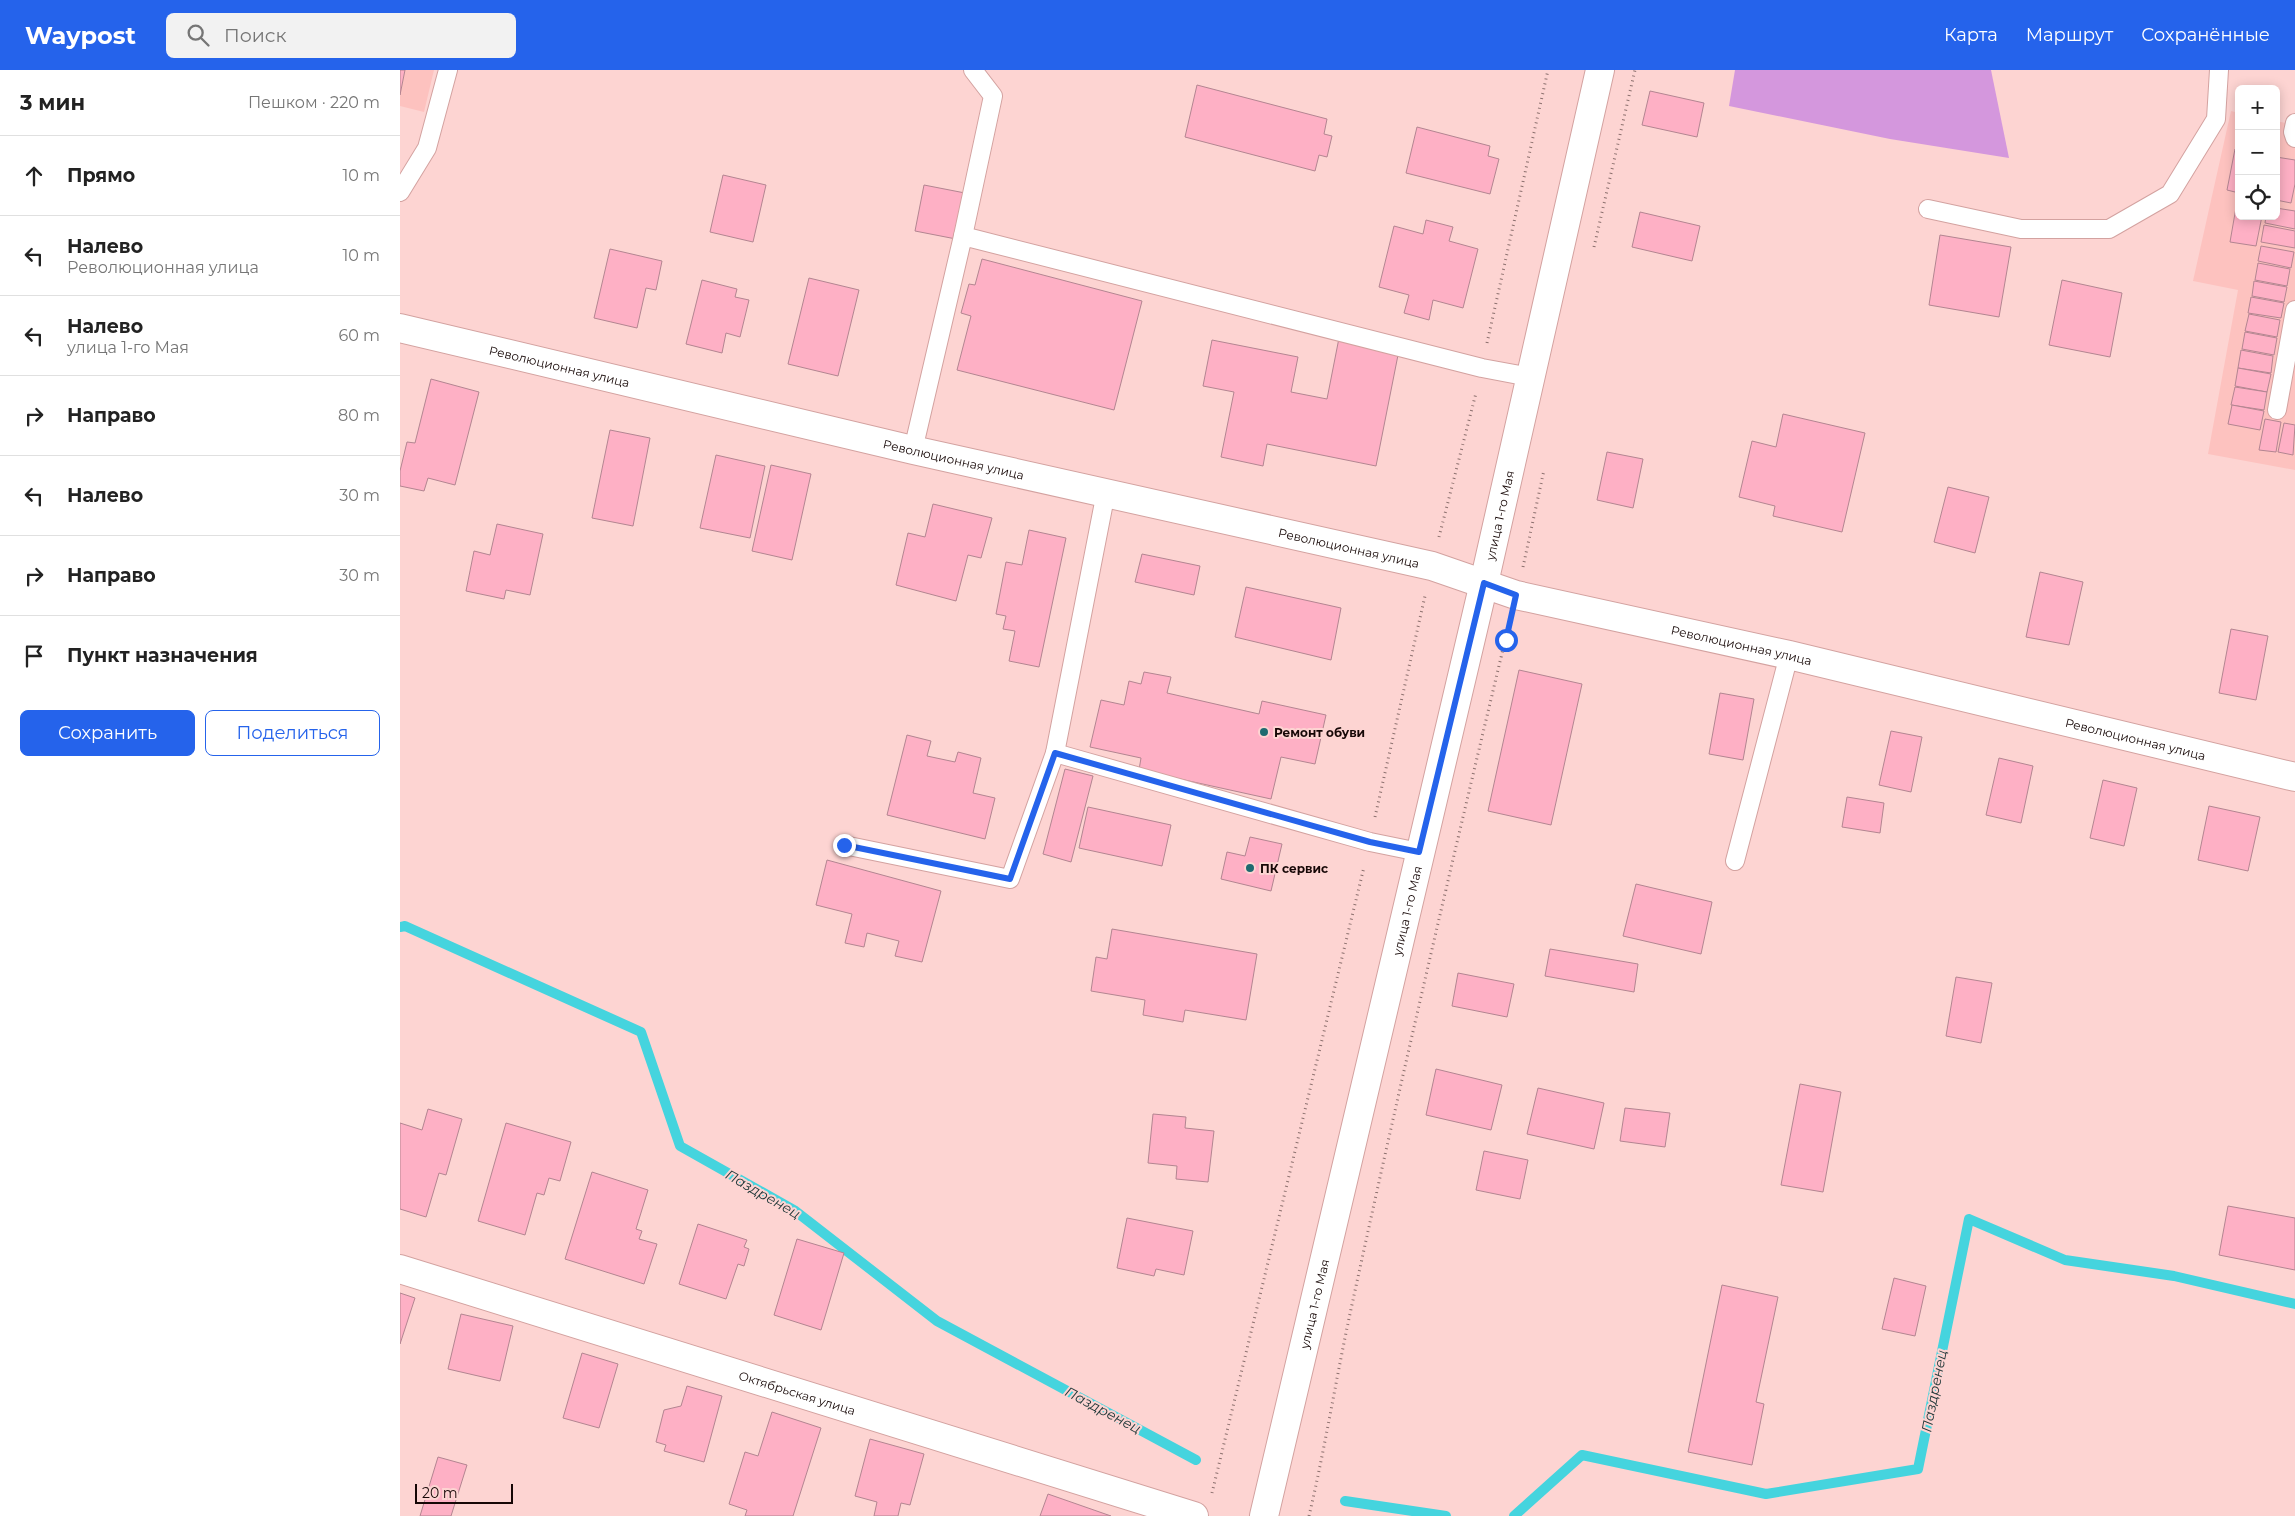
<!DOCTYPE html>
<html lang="ru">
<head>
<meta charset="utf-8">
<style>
	:root { --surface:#fff; --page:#f2f2f2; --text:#222; --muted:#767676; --line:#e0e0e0; --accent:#2563eb }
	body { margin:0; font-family:Montserrat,sans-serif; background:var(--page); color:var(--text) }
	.controls { position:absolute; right:15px; top:15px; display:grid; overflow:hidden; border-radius:8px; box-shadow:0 2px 12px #0003 }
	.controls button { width:45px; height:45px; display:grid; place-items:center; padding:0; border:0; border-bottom:1px solid var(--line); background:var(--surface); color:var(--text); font:25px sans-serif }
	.scale { position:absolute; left:15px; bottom:12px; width:98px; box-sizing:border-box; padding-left:5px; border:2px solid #160706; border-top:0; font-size:14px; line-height:18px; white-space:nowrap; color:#160706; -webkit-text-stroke:4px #fdd4d2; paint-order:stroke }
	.stop { position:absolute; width:15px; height:15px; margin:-11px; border:4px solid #2563eb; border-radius:50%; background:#fff }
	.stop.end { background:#2563eb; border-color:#fff; box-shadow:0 1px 5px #0008 }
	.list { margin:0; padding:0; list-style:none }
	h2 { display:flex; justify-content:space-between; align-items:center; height:65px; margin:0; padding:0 20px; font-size:21px }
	h2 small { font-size:16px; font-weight:400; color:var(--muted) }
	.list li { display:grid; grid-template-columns:32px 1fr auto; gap:15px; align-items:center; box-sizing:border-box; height:80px; padding:0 20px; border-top:1px solid var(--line) }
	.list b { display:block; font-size:19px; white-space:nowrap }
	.list p { margin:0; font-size:16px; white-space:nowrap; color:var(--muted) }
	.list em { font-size:16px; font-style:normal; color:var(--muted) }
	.actions { display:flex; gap:10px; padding:15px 20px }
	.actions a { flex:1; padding:11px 0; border:1px solid var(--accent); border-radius:8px; text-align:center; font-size:18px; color:var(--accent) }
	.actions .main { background:var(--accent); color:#fff }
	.icon { flex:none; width:28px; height:28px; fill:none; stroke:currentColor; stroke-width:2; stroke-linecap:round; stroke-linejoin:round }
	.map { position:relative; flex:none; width:1895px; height:1446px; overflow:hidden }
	header { display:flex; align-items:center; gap:30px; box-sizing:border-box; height:70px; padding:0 25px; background:var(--accent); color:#fff }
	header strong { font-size:24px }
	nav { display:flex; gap:28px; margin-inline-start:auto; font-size:18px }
	.search { width:350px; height:45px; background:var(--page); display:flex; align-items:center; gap:12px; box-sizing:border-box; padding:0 18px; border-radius:8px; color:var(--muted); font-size:19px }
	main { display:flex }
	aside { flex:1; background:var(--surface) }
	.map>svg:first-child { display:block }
</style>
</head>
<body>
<header>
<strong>Waypost</strong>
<div class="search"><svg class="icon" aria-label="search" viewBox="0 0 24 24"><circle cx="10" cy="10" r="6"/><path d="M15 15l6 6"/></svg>Поиск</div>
<nav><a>Карта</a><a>Маршрут</a><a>Сохранённые</a></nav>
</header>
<main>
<aside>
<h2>3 мин<small>Пешком · 220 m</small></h2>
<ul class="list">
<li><svg class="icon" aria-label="ahead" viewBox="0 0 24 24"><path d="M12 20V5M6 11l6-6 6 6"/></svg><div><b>Прямо</b></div><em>10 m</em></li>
<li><svg class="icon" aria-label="left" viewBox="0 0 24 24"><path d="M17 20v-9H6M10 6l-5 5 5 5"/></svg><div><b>Налево</b><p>Революционная улица</p></div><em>10 m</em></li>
<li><svg class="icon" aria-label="left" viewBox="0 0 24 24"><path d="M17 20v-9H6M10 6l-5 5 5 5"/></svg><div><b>Налево</b><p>улица 1-го Мая</p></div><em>60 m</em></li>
<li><svg class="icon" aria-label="right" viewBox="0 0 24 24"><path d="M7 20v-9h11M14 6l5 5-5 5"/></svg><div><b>Направо</b></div><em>80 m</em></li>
<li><svg class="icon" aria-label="left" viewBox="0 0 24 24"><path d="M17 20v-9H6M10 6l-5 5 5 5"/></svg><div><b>Налево</b></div><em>30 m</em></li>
<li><svg class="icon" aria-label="right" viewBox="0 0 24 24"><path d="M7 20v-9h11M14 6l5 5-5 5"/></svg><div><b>Направо</b></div><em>30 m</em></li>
<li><svg class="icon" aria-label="arrive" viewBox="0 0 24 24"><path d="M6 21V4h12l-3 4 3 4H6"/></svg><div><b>Пункт назначения</b></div></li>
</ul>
<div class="actions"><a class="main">Сохранить</a><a>Поделиться</a></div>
</aside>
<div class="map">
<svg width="1895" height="1446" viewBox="0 0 1895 1446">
	<rect width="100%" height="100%" fill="#fdd4d2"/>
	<g fill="#fdc2bf">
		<path d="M0 0H34L24 42 0 36Z"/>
		<path d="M1831 41 1839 43V146H1876V51L1895 55V400L1808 384 1838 220 1793 211Z"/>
	</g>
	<path fill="#d497dd" d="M1335 0H1591L1609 88 1490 69 1329 36Z"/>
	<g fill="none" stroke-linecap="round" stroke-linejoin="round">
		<g stroke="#45d4de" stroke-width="10">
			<path d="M0 857 5 856 241 962 280 1076 394 1140 537 1251 796 1390"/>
			<path d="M945 1431 1046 1446"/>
			<path d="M1114 1446 1182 1385 1366 1424 1518 1399 1569 1149 1665 1190 1774 1206 1895 1234"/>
		</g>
	</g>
	<g fill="#feb0c5" stroke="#b38591">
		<path d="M0 0H5L0 25Z"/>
		<path d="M797 15 927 49 924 64 932 66 927 87 919 85 915 101 785 67Z"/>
		<path d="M1250 21 1304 33 1297 67 1242 55Z"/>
		<path d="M1017 57 1090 76 1088 86 1099 89 1090 124 1006 103Z"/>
		<path d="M1835 79H1839V123L1827 120Z"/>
		<path d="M1876 87 1895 90V114L1891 133 1876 130Z"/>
		<path d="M323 105 366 115 353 172 310 162Z"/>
		<path d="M524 115 565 123 556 169 515 161Z"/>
		<path d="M1838 126 1839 146H1862L1856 176 1830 172Z"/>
		<path d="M1876 138 1895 141V159L1865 153 1866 146H1876Z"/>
		<path d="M1240 142 1300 156 1292 191 1232 177Z"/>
		<path d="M1026 150 1053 157 1049 171 1078 179 1063 238 1033 230 1029 250 1004 243 1009 225 979 217 994 156 1023 164Z"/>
		<path d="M1864 155 1895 161V178L1861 172Z"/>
		<path d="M1540 165 1611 177 1599 247 1529 235Z"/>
		<path d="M1861 176 1894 182 1891 198 1858 191Z"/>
		<path d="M210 179 262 191 256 220 246 218 237 258 194 248Z"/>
		<path d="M582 189 742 231 714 340 557 300 571 246 561 243 569 214 575 215Z"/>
		<path d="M1858 193 1890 199 1887 216 1855 210Z"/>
		<path d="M409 208 459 220 438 306 388 294Z"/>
		<path d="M302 210 337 219 335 227 349 230 340 267 326 263 322 283 286 274Z"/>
		<path d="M1662 210 1722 223 1710 287 1649 275Z"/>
		<path d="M1854 211 1887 217 1884 232 1852 226Z"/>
		<path d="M1851 227 1884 233 1881 248 1848 243Z"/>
		<path d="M1849 244 1880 250 1877 267 1845 261Z"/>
		<path d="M1845 262 1877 268 1874 285 1842 279Z"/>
		<path d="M939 268 999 280 976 396 867 374 863 396 821 387 834 322 803 316 812 270 898 287 891 322 927 329Z"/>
		<path d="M1841 280 1873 286 1871 303 1838 298Z"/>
		<path d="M1838 298 1871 304 1867 322 1835 316Z"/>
		<path d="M31 309 79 322 55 415 28 408 24 421 0 416V401L7 372 15 373Z"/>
		<path d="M1835 317 1867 322 1864 340 1831 335Z"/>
		<path d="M1832 335 1864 341 1860 360 1828 354Z"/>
		<path d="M1383 344 1465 363 1442 462 1373 446 1375 436 1339 427 1352 371 1376 377Z"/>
		<path d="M1865 349 1881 352 1876 382 1859 380Z"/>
		<path d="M1884 353 1895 355 1893 385 1878 382Z"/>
		<path d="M210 360 250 368 233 456 192 448Z"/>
		<path d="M1207 382 1243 389 1233 438 1197 430Z"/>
		<path d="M316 385 365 396 350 468 300 458Z"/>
		<path d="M371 395 411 404 392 490 352 481Z"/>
		<path d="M1548 417 1589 427 1575 483 1534 472Z"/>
		<path d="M533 434 592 448 581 488 568 485 556 531 496 515 508 463 525 467Z"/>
		<path d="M97 454 143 464 130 525 106 520 104 529 66 521 74 481 90 485Z"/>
		<path d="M629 460 666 468 639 597 609 591 615 561 603 559 606 546 596 544 606 492 622 495Z"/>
		<path d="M742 484 800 496 794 525 735 512Z"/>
		<path d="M1640 502 1683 512 1669 575 1626 567Z"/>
		<path d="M846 517 941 538 931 590 835 567Z"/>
		<path d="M1831 559 1868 566 1856 630 1819 623Z"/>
		<path d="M1119 600 1182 614 1151 755 1088 741Z"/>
		<path d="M744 602 771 607 767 623 859 644 862 631 926 645 915 694 881 687 871 729 739 700 741 688 690 677 701 630 724 635 729 611 741 614Z"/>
		<path d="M1320 623 1354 629 1343 690 1309 684Z"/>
		<path d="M1491 661 1522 667 1511 722 1479 715Z"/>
		<path d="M507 665 531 671 527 686 555 692 558 682 581 688 573 723 595 728 585 769 487 745Z"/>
		<path d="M1599 688 1633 696 1621 753 1586 745Z"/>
		<path d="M665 699 693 706 671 792 643 784Z"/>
		<path d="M1703 710 1737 718 1724 776 1690 768Z"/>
		<path d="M1447 727 1484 733 1480 763 1442 757Z"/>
		<path d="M1809 736 1860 747 1848 801 1798 790Z"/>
		<path d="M688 737 771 755 762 796 679 778Z"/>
		<path d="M850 767 882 774 871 821 821 809 827 782 845 786Z"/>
		<path d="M427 790 541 821 522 892 495 886 499 871 467 863 464 877 445 873 452 844 416 835Z"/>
		<path d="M1236 814 1312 832 1301 884 1223 866Z"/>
		<path d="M712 859 857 884 846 950 785 940 783 952 743 945 745 930 691 921 696 887 707 889Z"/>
		<path d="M1150 879 1238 894 1234 922 1145 906Z"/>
		<path d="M1058 903 1114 914 1107 947 1052 936Z"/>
		<path d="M1556 907 1592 913 1581 973 1546 966Z"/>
		<path d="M1036 999 1102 1015 1091 1060 1026 1045Z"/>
		<path d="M1400 1014 1441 1022 1423 1122 1381 1115Z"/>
		<path d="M1138 1018 1204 1033 1194 1079 1127 1064Z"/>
		<path d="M1225 1038 1270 1043 1265 1077 1220 1071Z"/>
		<path d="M28 1039 62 1049 46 1105 39 1103 26 1147 0 1139V1053L22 1060Z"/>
		<path d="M753 1044 786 1047 785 1058 814 1061 808 1112 776 1109 777 1096 748 1093Z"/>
		<path d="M106 1053 171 1072 160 1111 149 1108 144 1125 137 1123 125 1165 78 1151Z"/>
		<path d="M1084 1081 1128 1090 1120 1129 1076 1120Z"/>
		<path d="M192 1102 248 1120 236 1159 242 1161 239 1169 257 1174 244 1214 165 1189Z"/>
		<path d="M1828 1136 1895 1148V1200L1819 1185Z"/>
		<path d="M727 1148 793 1161 784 1205 756 1199 754 1206 717 1198Z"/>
		<path d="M298 1154 347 1170 344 1177 349 1179 344 1196 338 1194 326 1229 279 1214Z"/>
		<path d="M397 1169 444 1183 421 1260 374 1245Z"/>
		<path d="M1494 1208 1526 1216 1515 1266 1482 1259Z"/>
		<path d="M1322 1215 1378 1227 1356 1332 1364 1334 1352 1395 1288 1382Z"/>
		<path d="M0 1223 15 1228 0 1274Z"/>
		<path d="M61 1244 113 1256 100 1311 48 1299Z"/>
		<path d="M182 1283 218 1294 199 1358 163 1348Z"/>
		<path d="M287 1316 322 1326 304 1392 264 1381 266 1375 256 1372 264 1340 281 1336Z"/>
		<path d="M372 1342 421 1358 393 1446H345L347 1440 329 1434 345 1382 358 1386Z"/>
		<path d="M470 1369 524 1384 510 1435 501 1433 498 1446H474L477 1432 455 1426Z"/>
		<path d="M38 1387 67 1395 51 1446H20Z"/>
		<path d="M648 1424 711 1446H640Z"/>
	</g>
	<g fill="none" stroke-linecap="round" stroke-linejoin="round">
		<g stroke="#d3a2a0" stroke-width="20">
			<g id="lane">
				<path d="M1895 53 1893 62 1895 68"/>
				<path d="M0 122 27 78 48 0"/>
				<path d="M1528 139 1621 159H1709L1770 124 1816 49 1819 0"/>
				<path d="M563 166 593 26 573 0"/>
				<path d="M1877 340 1895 240"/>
				<path d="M513 380 563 166 1082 298 1130 307"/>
				<path d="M655 683 970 772 1019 782"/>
				<path d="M444 775 610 809 655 683 706 422"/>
				<path d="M1335 791 1389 585"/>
			</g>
		</g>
		<g stroke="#d3a2a0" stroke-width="30">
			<g id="street">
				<path id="s1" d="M0 1199 794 1446"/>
			</g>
		</g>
		<g stroke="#d3a2a0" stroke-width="30">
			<g id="secondary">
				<path id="s2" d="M0 258 513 380 1032 496 1116 525 1389 585 1895 707"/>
				<path id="s3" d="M864 1446 1084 513 1200 0"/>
			</g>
		</g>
		<g stroke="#8d716f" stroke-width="3" stroke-dasharray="1 4" stroke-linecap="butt">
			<path d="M1194 177 1235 0"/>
			<path d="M1087 273 1148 0"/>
			<path d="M1039 467 1076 323"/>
			<path d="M1123 497 1144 400"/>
			<path d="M975 747 1025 526"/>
			<path d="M812 1423 964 797"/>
			<path d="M909 1446C926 1374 937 1302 953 1230 1002 1004 1055 779 1109 554"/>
		</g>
		<use href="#lane" stroke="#fff" stroke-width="18"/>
		<use href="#street" stroke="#fff" stroke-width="28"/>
		<use href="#secondary" stroke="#fff" stroke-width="28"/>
	</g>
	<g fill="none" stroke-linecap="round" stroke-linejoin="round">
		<path stroke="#2563eb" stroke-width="6" d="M444 775 610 809 655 683 970 772 1019 782 1084 513 1116 525 1106 570"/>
	</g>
	<g fill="#1e6a70" stroke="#fdd4d2" stroke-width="2">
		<circle cx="864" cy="662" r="5"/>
		<circle cx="850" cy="798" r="5"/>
	</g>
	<g text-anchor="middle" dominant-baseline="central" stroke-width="4" stroke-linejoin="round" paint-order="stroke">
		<g font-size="12" fill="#160706" stroke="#fdd4d2">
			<text stroke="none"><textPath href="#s2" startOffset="164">Революционная улица</textPath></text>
			<text stroke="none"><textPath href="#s2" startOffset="569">Революционная улица</textPath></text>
			<text stroke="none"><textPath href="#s3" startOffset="1028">улица 1-го Мая</textPath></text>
			<text stroke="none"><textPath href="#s2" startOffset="974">Революционная улица</textPath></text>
			<text stroke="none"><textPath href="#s2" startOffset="1379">Революционная улица</textPath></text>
			<text stroke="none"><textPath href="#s2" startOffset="1784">Революционная улица</textPath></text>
			<text stroke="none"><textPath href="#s3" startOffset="622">улица 1-го Мая</textPath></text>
			<text stroke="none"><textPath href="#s3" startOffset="218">улица 1-го Мая</textPath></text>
			<text stroke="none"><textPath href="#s1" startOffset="416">Октябрьская улица</textPath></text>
		</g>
		<g font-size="12" font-weight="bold" fill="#160706" stroke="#fdd4d2" text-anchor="start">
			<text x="874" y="662">Ремонт обуви</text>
			<text x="860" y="798">ПК сервис</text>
		</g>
		<g font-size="14" font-style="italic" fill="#1d3536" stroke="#fdd4d2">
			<text transform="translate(363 1124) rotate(30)">Паздренец</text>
			<text transform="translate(1534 1321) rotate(-79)">Паздренец</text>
			<text transform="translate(703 1340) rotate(28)">Паздренец</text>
		</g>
	</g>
</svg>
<div class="controls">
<button>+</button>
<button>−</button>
<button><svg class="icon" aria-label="locate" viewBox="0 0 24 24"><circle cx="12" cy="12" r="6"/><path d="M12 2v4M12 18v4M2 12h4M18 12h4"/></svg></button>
</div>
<div class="scale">20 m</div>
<div class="stop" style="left:1106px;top:570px"></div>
<div class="stop end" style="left:444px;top:775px"></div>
</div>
</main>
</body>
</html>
